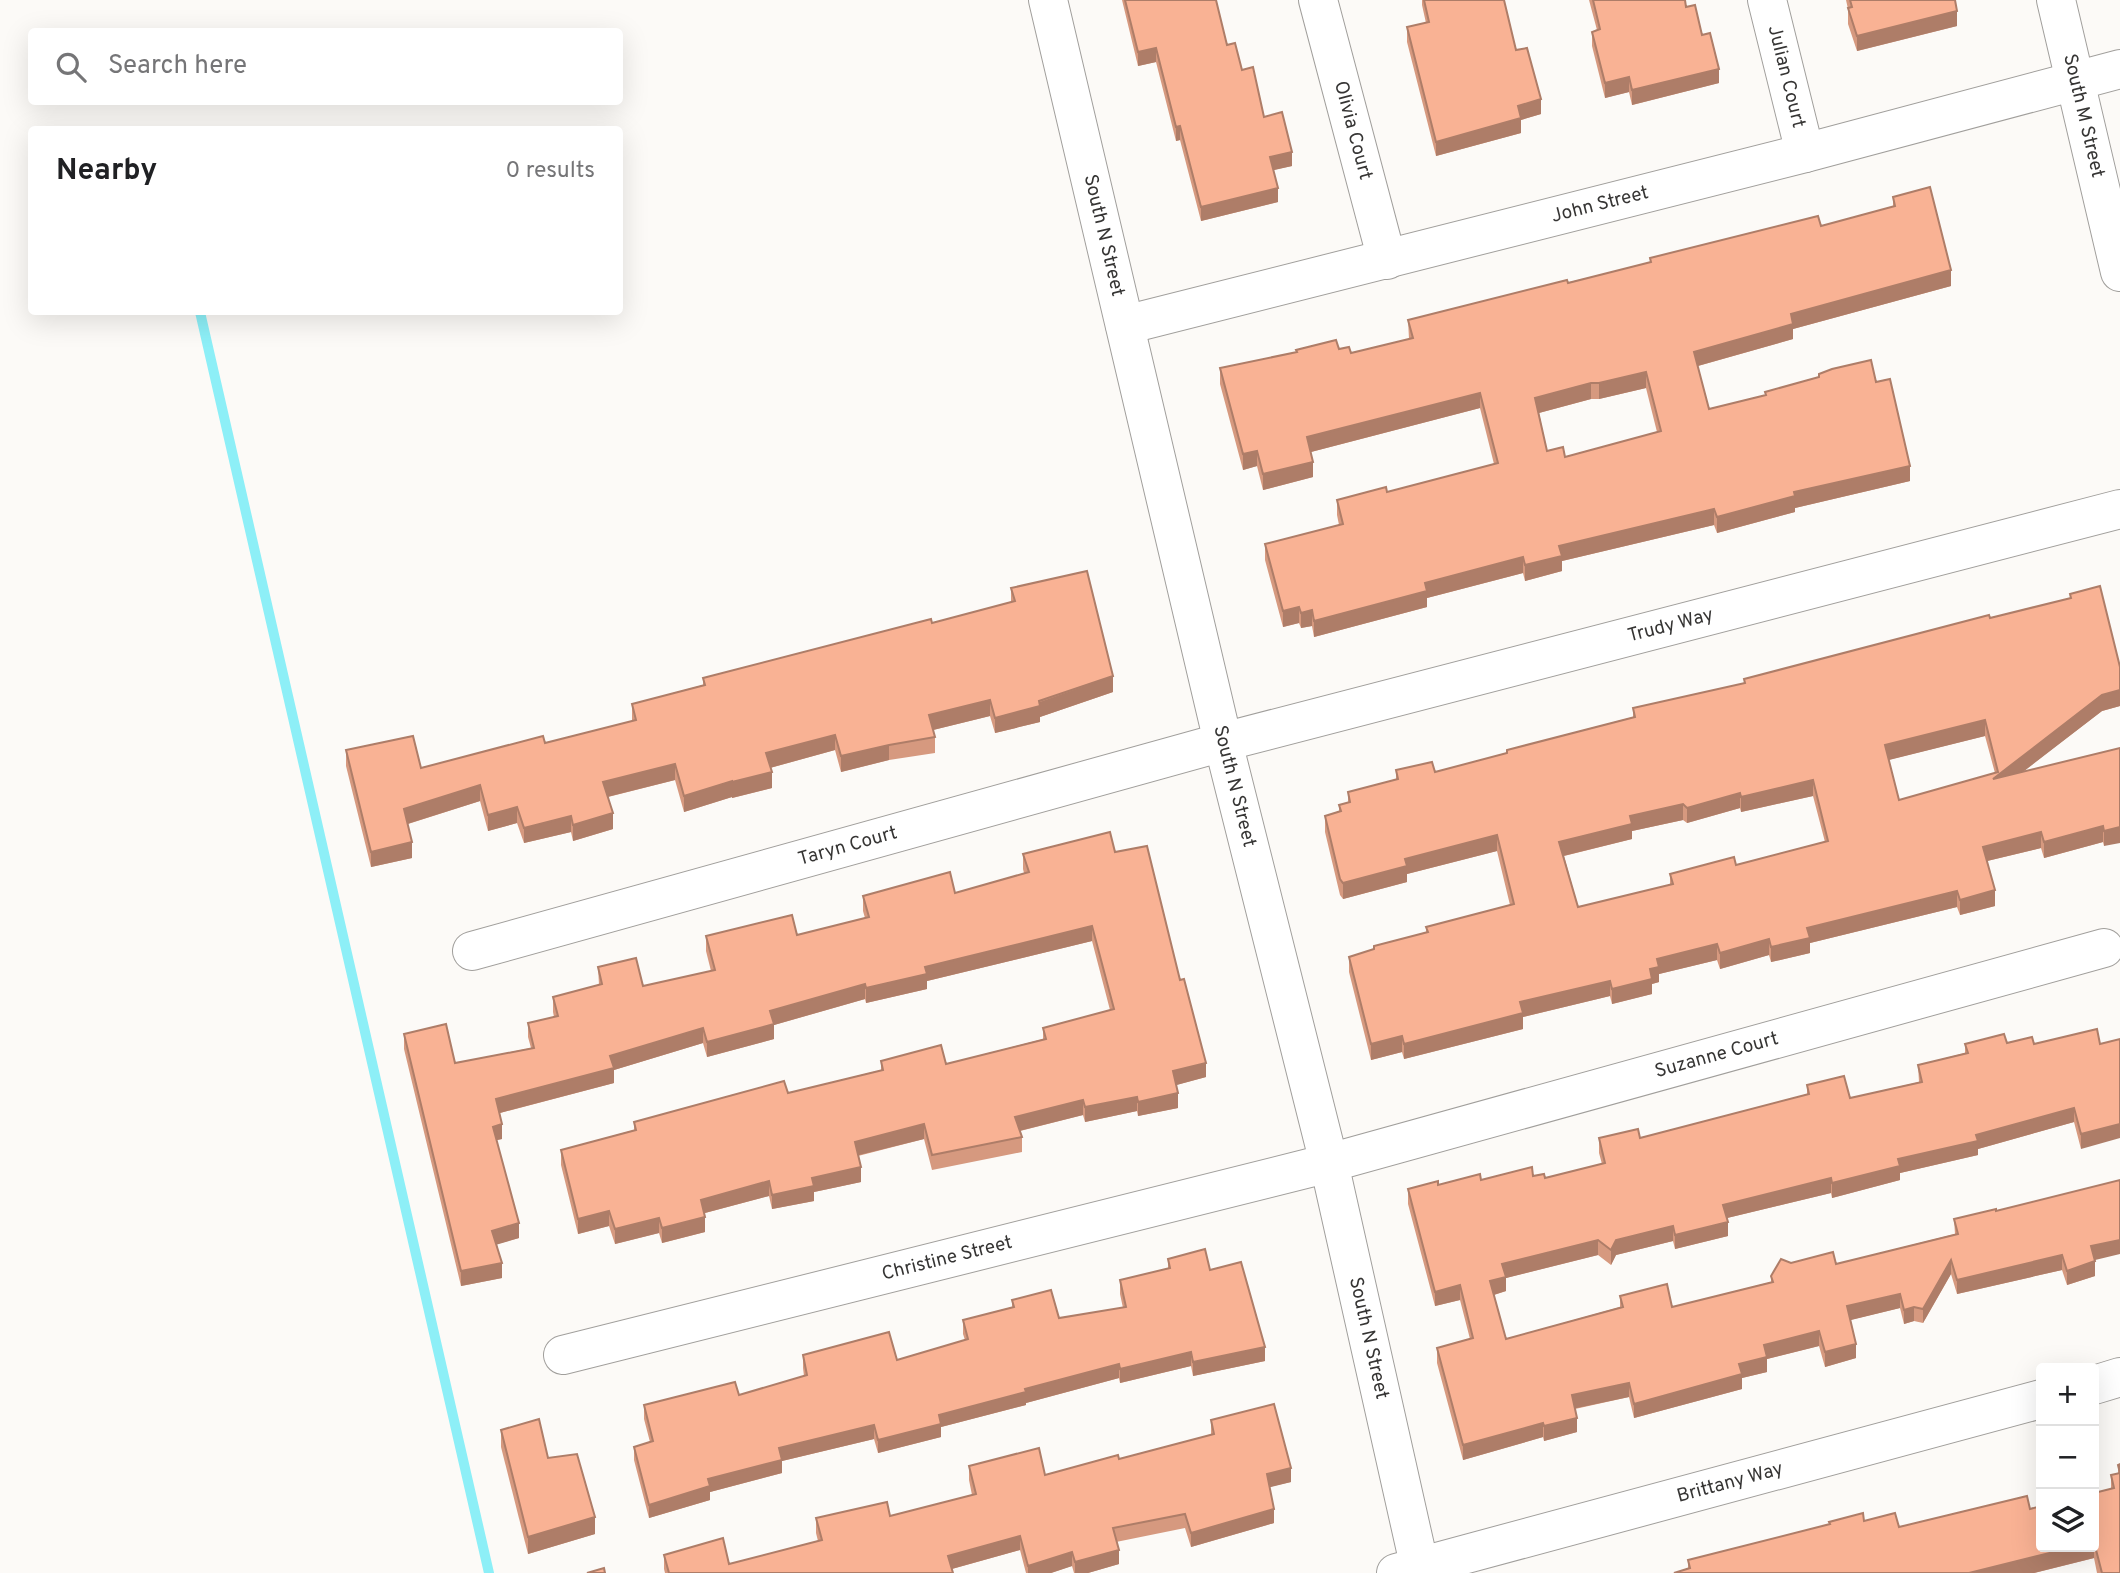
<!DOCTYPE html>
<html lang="en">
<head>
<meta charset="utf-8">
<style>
	:root { --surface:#fff; --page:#f2f2f2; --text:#202124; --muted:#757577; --line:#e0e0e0 }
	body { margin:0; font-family:Overpass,sans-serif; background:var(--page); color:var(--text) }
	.controls { position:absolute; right:21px; bottom:21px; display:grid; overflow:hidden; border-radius:7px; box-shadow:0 7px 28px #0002 }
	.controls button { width:63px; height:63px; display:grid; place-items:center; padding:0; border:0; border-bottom:2px solid var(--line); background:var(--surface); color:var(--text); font:35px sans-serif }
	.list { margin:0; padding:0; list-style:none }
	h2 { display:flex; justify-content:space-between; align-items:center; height:91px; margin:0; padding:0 28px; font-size:30px }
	h2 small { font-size:23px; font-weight:400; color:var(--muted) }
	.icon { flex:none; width:38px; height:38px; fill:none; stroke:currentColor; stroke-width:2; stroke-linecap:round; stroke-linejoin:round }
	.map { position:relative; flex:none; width:2120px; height:1573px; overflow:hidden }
	.search { position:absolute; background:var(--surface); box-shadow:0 7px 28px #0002; left:28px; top:28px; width:595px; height:77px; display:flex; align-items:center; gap:18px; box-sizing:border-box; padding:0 24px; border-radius:7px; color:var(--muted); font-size:26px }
	.panel { position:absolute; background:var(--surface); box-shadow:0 7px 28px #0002; left:28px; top:126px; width:595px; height:189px; border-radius:7px }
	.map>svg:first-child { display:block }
</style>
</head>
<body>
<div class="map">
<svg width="2120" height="1573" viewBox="0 0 2120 1573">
	<rect width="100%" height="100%" fill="#fcfaf7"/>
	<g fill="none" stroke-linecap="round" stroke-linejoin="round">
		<path stroke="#8deff7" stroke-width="10" d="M200 312 489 1573"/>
		<g stroke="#a19f9c" stroke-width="40">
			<g id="minor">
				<path id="s1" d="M1048 0 1223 742 1329 1163 1421 1573"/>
				<path id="s2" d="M1318 0 1387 260"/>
				<path id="s3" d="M1767 0 1805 153"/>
				<path id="s4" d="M2056 0 2120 272"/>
				<path id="s5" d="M1125 325 1805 153 2120 69"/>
				<path id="s6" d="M472 951 1223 742 2120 509"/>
				<path id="s7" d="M563 1355 1329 1163 2104 948"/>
				<path d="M2094 1385 2120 1377"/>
				<path id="s8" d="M1396 1573 2041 1399"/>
			</g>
		</g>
		<use href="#minor" stroke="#fff" stroke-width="38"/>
	</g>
	<g fill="#d6997f" fill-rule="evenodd">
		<path d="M1122 0H1216L1227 45 1242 70 1264 117 1292 166 1273 170 1278 202 1201 221 1180 140 1176 141 1156 62 1138 66Z"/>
		<path d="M1422 0H1504L1516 50 1541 114 1521 120V133L1436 156 1407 42V27L1426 23 1422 5Z"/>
		<path d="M1589 0H1685L1686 7 1702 35 1719 83 1632 105 1629 92 1605 98 1592 46V32L1597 30Z"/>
		<path d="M1846 0H1955L1957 26 1857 51 1848 24V9Z"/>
		<path d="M1893 197 1951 286 1793 329V339L1698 366 1709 409 1765 395V392L1819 377V374L1876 382 1910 481 1795 508V512L1717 533 1714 525 1562 561V571L1525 581 1523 573 1427 598V607L1314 637 1312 626 1301 628 1299 623 1283 627 1265 560V544L1339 525 1337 515V500L1387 492 1494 464 1480 408 1311 452 1313 477 1263 490 1257 466 1243 470 1220 384V368L1339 349 1351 353 1409 339 1408 320 1650 263V258L1821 226 1893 207ZM1646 388 1657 432 1565 457 1547 451 1539 413 1591 399H1599Z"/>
		<path d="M1011 588 1113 692 1040 717V722L995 733 990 716 933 730 935 737V753L889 760 841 772 835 750 770 768 772 788 732 798V797L684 812 675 780 608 797 613 829 573 841 571 832 524 843 517 823 488 831 480 801 408 824 412 858 371 867 346 766V750L421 768 545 743 632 721V704L703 685V678L932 623 1011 602Z"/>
		<path d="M2070 594 2120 667V706L2102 711 2022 772 2120 748 2104 846 2103 842 2044 858 2041 848 1987 861 1995 906 1960 915 1957 907 1810 943V953L1771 962 1769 955 1720 969 1717 960 1659 974V982L1652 984V994L1612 1004 1610 996 1523 1017V1029L1404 1059 1402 1052 1371 1060 1349 972V957L1374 950V946L1426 933V927L1510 905 1497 851 1407 874V882L1343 899 1340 895 1325 832V816L1339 812V805L1348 803V792L1396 780V770L1435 772 1507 753V750L1633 717V708L1744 684V679L2070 598ZM1985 736 1995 773 1899 800 1888 760ZM1813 796 1825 842 1736 865 1670 874V885L1578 907 1564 856 1632 839V831L1683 820 1687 823 1740 808 1741 812Z"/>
		<path d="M1115 852 1180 980 1206 1077 1176 1085 1178 1108 1138 1116 1137 1111 1085 1122 1083 1115 1020 1131 1022 1137V1152L932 1170 924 1139 858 1156 861 1182 814 1192V1201L772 1209 769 1196 705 1213V1232L662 1243 659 1233 615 1244 609 1226 578 1234 561 1165V1150L634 1130V1122L788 1093 881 1070V1061L946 1064 1043 1039V1028L1110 1010 1092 941 927 981V989L866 1003 865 999 774 1025V1039L707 1057 703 1043 614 1070V1083L500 1113 502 1139 496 1140 519 1238 497 1244 502 1278 461 1286 404 1049V1034L455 1063 531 1048 528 1037V1023L554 1017 553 1012V997L599 985 598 967 643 986 711 971 706 951V936L797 935 865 918 863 911V896L955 893 1024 873 1023 869V854Z"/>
		<path d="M2097 1029 2081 1149 2074 1122 1978 1149V1155L1900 1173V1180L1832 1198 1831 1193 1727 1218 1728 1236 1675 1249 1673 1241 1616 1255 1611 1265 1598 1255 1506 1278V1291L1494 1295 1506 1339 1620 1307V1296L1672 1307 1771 1282V1276L1791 1263 1836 1264 1955 1234 1954 1219 1996 1211 2095 1260V1276L2067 1285 2062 1270 1957 1294 1951 1274 1923 1323 1914 1321 1904 1324 1900 1308 1850 1320 1856 1358 1825 1367 1819 1346 1767 1359V1372L1742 1378V1389L1634 1418 1629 1397 1575 1409 1577 1432 1544 1441 1543 1437 1463 1460 1437 1363V1348L1470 1339 1460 1300 1435 1306 1408 1204V1189L1481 1180 1533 1176 1545 1178 1602 1164 1599 1153V1138H1640L1807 1095V1085L1850 1098 1919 1082 1918 1065 1965 1053V1044L2007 1043 2034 1044Z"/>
		<path d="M1168 1259 1210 1270 1265 1361 1193 1376 1191 1366 1120 1383 1119 1378 1026 1403V1405L941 1427V1437L878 1453 874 1439 782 1461V1473L710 1492V1500L649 1518 634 1460V1447L650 1442 644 1419V1405L739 1395 804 1376 803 1368V1355L897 1360 965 1340 963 1334V1320L1012 1307V1300L1059 1318 1123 1308 1120 1294V1280L1168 1269Z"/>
		<path d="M1211 1420 1291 1482 1269 1487 1274 1523 1191 1547 1185 1528 1116 1542 1119 1564 1088 1573H1074L1072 1566 1051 1573H1026L1020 1550 952 1569 953 1573H665L664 1569V1555L729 1564 818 1541 816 1533V1518L890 1516 972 1495 969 1480V1466L1045 1475 1119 1459 1211 1435Z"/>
		<path d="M501 1430 548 1458 595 1534 528 1554 501 1447Z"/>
		<path d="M2120 1464V1573H2097L2094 1558 2034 1573H1674L1688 1569V1560L1864 1521 1899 1527 2030 1509 2041 1547H2094V1493L2111 1489V1475L2118 1473V1465Z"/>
	</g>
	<g fill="#ae7d68">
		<path d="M1957 11V26L1857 51V36Z"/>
		<path d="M1156 48V62L1138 66V52Z"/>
		<path d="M1719 69V83L1632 105V90Z"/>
		<path d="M1629 77V92L1605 98V83Z"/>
		<path d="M1541 99V114L1521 120V133L1436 156V142L1518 106Z"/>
		<path d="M1180 126V140L1176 141V127Z"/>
		<path d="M1292 152V166L1270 171V157Z"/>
		<path d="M1278 188V202L1201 221V207Z"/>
		<path d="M1951 270V286L1793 329V339L1694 367V352L1791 314Z"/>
		<path d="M1646 372V388L1599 399V383Z"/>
		<path d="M1591 383V399L1535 414V398Z"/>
		<path d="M1480 393V408L1307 453V437Z"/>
		<path d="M1257 451V466L1243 470V454Z"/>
		<path d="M1313 462V477L1263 490V474Z"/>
		<path d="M1910 466V481L1795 508V512L1717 533V517L1794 492Z"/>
		<path d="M1714 509V525L1562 561V571L1525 581V565L1559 546Z"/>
		<path d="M1523 557V573L1427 598V607L1314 637V621L1425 583Z"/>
		<path d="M1299 607V623L1283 627V611Z"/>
		<path d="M1312 610V626L1301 628V613Z"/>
		<path d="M1113 676V692L1040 717V722L995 733V718Z"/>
		<path d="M2120 690V706L2102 711 1993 795V779L2102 695Z"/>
		<path d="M990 700V716L929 731V715Z"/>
		<path d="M1985 720V736L1885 761V745Z"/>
		<path d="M835 735V750L766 769V753Z"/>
		<path d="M889 745V760L841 772V756Z"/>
		<path d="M675 764V780L603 798V782Z"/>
		<path d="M772 772V788L732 798V782Z"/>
		<path d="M1813 780V796L1741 812V797Z"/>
		<path d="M732 781V797L684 812V796Z"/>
		<path d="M480 785V801L404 825V809Z"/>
		<path d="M1740 793V808L1687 823V808Z"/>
		<path d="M1683 804V820L1632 831V839L1559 857V842L1630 816Z"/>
		<path d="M517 807V823L488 831V815Z"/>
		<path d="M613 813V829L573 841V825Z"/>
		<path d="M571 816V832L524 843V828Z"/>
		<path d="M2103 826V842L2044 858V842Z"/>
		<path d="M2120 827V843L2104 846V831Z"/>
		<path d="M2041 832V848L1983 862V847Z"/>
		<path d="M1497 835V851L1407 874V882L1343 899V883L1405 859Z"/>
		<path d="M412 842V858L371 867V852Z"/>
		<path d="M1995 890V906L1960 915V900Z"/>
		<path d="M1957 891V907L1810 943V953L1771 962V947L1807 928Z"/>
		<path d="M1092 926V941L927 981V989L866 1003V988L925 967Z"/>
		<path d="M1769 939V955L1720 969V953Z"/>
		<path d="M1717 944V960L1659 974V982L1652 984V994L1612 1004V989L1650 969 1657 959Z"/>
		<path d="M1610 981V996L1523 1017V1029L1404 1059V1044L1520 1002Z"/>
		<path d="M865 984V999L774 1025V1039L707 1057V1042L770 1011Z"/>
		<path d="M703 1028V1043L614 1070V1083L496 1114V1099L610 1056Z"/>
		<path d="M1402 1036V1052L1371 1060V1044Z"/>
		<path d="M1206 1063V1077L1173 1086V1071Z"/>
		<path d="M1178 1093V1108L1138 1116V1102Z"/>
		<path d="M1137 1097V1111L1085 1122V1107Z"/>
		<path d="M1083 1100V1115L1015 1132V1117Z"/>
		<path d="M2074 1108V1122L1978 1149V1155L1900 1173V1180L1832 1198V1183L1898 1159 1976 1135Z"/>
		<path d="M502 1124V1139L493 1141V1127Z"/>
		<path d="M924 1124V1139L855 1156V1142Z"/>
		<path d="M2120 1124V1138L2081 1149V1134Z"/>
		<path d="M861 1167V1182L814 1192V1201L772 1209V1195L812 1178Z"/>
		<path d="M1831 1178V1193L1723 1219V1205Z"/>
		<path d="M769 1181V1196L701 1214V1200Z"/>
		<path d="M609 1211V1226L578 1234V1219Z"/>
		<path d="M705 1217V1232L662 1243V1228Z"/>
		<path d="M659 1218V1233L615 1244V1229Z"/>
		<path d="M1728 1222V1236L1675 1249V1235Z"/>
		<path d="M519 1223V1238L492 1246V1231Z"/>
		<path d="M1673 1226V1241L1616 1255 1611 1265V1250L1616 1240Z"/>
		<path d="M1598 1240V1255L1506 1278V1291L1490 1296V1281L1502 1264Z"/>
		<path d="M2120 1240V1254L2091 1261V1246Z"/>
		<path d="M2062 1255V1270L1957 1294V1280Z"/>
		<path d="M1951 1260V1274L1923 1323V1309Z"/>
		<path d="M2095 1261V1276L2067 1285V1271Z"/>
		<path d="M502 1263V1278L461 1286V1271Z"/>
		<path d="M1460 1285V1300L1435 1306V1292Z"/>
		<path d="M1900 1294V1308L1847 1321V1306Z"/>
		<path d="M1914 1307V1321L1904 1324V1310Z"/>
		<path d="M1819 1331V1346L1767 1359V1372L1742 1378V1389L1634 1418V1404L1739 1364 1764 1345Z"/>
		<path d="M1856 1344V1358L1825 1367V1352Z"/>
		<path d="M1265 1347V1361L1193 1376V1362Z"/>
		<path d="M1191 1352V1366L1120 1383V1369Z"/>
		<path d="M1119 1364V1378L1026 1403V1405L941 1427V1437L878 1453V1440L939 1415 1025 1389Z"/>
		<path d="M1629 1383V1397L1572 1409V1395Z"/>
		<path d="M1577 1418V1432L1544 1441V1426Z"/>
		<path d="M1543 1423V1437L1463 1460V1445Z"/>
		<path d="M874 1425V1439L782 1461V1473L710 1492V1500L649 1518V1505L779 1448Z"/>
		<path d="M1291 1468V1482L1267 1488V1474Z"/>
		<path d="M1274 1509V1523L1191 1547V1533Z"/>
		<path d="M595 1517V1534L528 1554V1537Z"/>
		<path d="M1020 1536V1550L948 1570V1556Z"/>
		<path d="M2074 1547H2094V1558L2034 1573H1969Z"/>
		<path d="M1119 1550V1564L1088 1573H1075V1562Z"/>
		<path d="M1072 1552V1566L1051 1573H1028V1566Z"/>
	</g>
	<g fill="#f9b294" stroke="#ae7d68" stroke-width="2" fill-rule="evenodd">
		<path d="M1125 0H1216L1227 45 1235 43 1242 70 1253 67 1264 117 1282 112 1292 152 1270 157 1278 188 1201 207 1180 126 1176 127 1156 48 1138 52Z"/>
		<path d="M1424 0H1504L1516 50 1527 48 1541 99 1518 106 1521 118 1436 142 1407 27 1429 22Z"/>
		<path d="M1593 0H1685L1686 7 1695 5 1702 35 1710 33 1719 69 1632 90 1629 77 1605 83 1592 32 1600 29Z"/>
		<path d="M1850 0H1955L1957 11 1857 36 1848 8 1852 7Z"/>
		<path d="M1930 187 1951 270 1791 314 1793 324 1694 352 1709 409 1766 395 1765 392 1819 377V374L1832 369 1871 360 1876 382 1890 379 1910 466 1794 492 1795 496 1717 517 1714 509 1559 546 1562 556 1525 565 1523 557 1425 583 1427 591 1314 621 1312 610 1301 613 1299 607 1283 611 1265 544 1343 524 1337 500 1386 487 1387 492 1498 463 1480 393 1307 437 1313 462 1263 474 1257 451 1243 454 1220 368 1297 352 1296 350 1336 340 1339 349 1349 347 1351 353 1413 338 1408 320 1567 280 1568 283 1651 262 1650 258 1818 216 1821 226 1895 206 1893 197ZM1646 372 1661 431 1565 457 1563 447 1547 451 1535 398 1591 383H1599Z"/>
		<path d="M1087 571 1113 676 1039 701 1040 706 995 718 990 700 929 715 935 737 889 745 841 756 835 735 766 753 772 772 732 782V781L684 796 675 764 603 782 613 813 573 825 571 816 524 828 517 807 488 815 480 785 404 809 412 842 371 852 346 750 413 736 421 768 543 736 545 743 636 720 632 704 705 685 703 678 931 619 932 623 1015 601 1011 588Z"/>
		<path d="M2100 586 2120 667V690L2102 695 1993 779 2120 748V827L2104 831 2103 826 2044 842 2041 832 1983 847 1995 890 1960 900 1957 891 1807 928 1810 938 1771 947 1769 939 1720 953 1717 944 1657 959 1659 967 1650 969 1652 979 1612 989 1610 981 1520 1002 1523 1013 1404 1044 1402 1036 1371 1044 1349 957 1374 949V946L1428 932 1426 927 1514 904 1497 835 1405 859 1407 866 1343 883 1340 879 1325 816 1341 811 1339 805 1350 802 1348 792 1398 779 1396 770 1432 762 1435 772 1507 753V750L1635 717 1633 708 1745 683 1744 679 1989 615 1990 618 2071 598 2070 594ZM1985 720 1998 772 1899 800 1885 745ZM1813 780 1828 841 1736 865 1734 857 1670 874 1673 884 1578 907 1559 842 1632 824 1630 816 1683 804 1687 808 1740 793 1741 797Z"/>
		<path d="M1110 832 1115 852 1147 846 1180 980 1184 979 1206 1063 1173 1071 1178 1093 1138 1102 1137 1097 1085 1107 1083 1100 1015 1117 1022 1137 932 1155 924 1124 855 1142 861 1167 812 1178 814 1186 772 1195 769 1181 701 1200 705 1217 662 1228 659 1218 615 1229 609 1211 578 1219 561 1150 636 1130 634 1122 784 1081 788 1093 883 1070 881 1061 941 1045 946 1064 1046 1039 1043 1028 1114 1009 1092 926 925 967 927 974 866 988 865 984 770 1011 774 1024 707 1042 703 1028 610 1056 614 1068 496 1099 502 1124 493 1127 519 1223 492 1231 502 1263 461 1271 404 1034 446 1024 455 1063 534 1048 528 1023 558 1016 553 997 602 984 598 967 636 958 643 986 715 970 706 936 792 915 797 935 869 917 863 896 950 872 955 893 1029 872 1023 854Z"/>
		<path d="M2097 1029 2100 1044 2120 1039V1124L2081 1134 2074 1108 1976 1135 1978 1141 1898 1159 1900 1166 1832 1183 1831 1178 1723 1205 1728 1222 1675 1235 1673 1226 1616 1240 1611 1250 1598 1240 1502 1264 1506 1277 1490 1281 1506 1339 1623 1307 1620 1296 1667 1284 1672 1307 1773 1282 1771 1276 1781 1259 1791 1263 1833 1252 1836 1264 1958 1234 1954 1219 1996 1209V1211L2120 1180V1240L2091 1246 2095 1261 2067 1271 2062 1255 1957 1280 1951 1260 1923 1309 1914 1307 1904 1310 1900 1294 1847 1306 1856 1344 1825 1352 1819 1331 1764 1345 1767 1357 1739 1364 1742 1374 1634 1404 1629 1383 1572 1395 1577 1418 1544 1426 1543 1423 1463 1445 1437 1348 1473 1338 1460 1285 1435 1292 1408 1189 1438 1181V1185L1480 1174 1481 1180 1532 1167 1533 1176 1544 1174 1545 1178 1605 1163 1599 1138 1638 1129 1640 1138 1809 1094 1807 1085 1844 1076 1850 1098 1922 1082 1918 1065 1968 1053 1965 1044 2004 1034 2007 1043 2032 1037 2034 1044Z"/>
		<path d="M1205 1249 1210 1270 1241 1262 1265 1347 1193 1362 1191 1352 1120 1369 1119 1364 1025 1389 1026 1392 939 1415 941 1424 878 1440 874 1425 779 1448 782 1460 708 1479 710 1486 649 1505 634 1447 653 1441 644 1405 735 1382 739 1395 807 1375 803 1355 889 1332 897 1360 968 1339 963 1320 1014 1307 1012 1300 1051 1290 1059 1318 1126 1307 1120 1280 1170 1268 1168 1259Z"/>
		<path d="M1274 1404 1291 1468 1267 1474 1274 1509 1191 1533 1185 1514 1113 1528 1119 1550 1075 1562 1072 1552 1028 1566 1020 1536 948 1556 953 1573H669L664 1555 723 1538 729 1564 822 1540 816 1518 887 1502 890 1516 976 1494 969 1466 1039 1448 1045 1475 1118 1455 1119 1459 1214 1434 1211 1420Z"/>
		<path d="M539 1419 548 1458 577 1454 595 1517 528 1537 501 1430Z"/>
		<path d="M2120 1464V1573H2102L2094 1542V1493L2114 1488 2111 1475 2120 1473 2118 1465Z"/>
		<path d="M2027 1496 2030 1509 2041 1506V1547H2074L1969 1573H1674L1690 1568 1688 1560 1830 1524 1829 1522 1863 1513 1864 1521 1895 1513 1899 1527Z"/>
		<path d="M604 1568 605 1573H587Z"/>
	</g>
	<g text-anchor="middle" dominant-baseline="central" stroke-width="5" stroke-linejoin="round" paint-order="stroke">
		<g font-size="19" fill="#363534" stroke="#fcfaf7">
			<text stroke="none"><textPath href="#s3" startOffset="79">Julian Court</textPath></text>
			<text stroke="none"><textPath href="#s4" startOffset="119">South M Street</textPath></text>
			<text stroke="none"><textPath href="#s2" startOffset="135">Olivia Court</textPath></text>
			<text stroke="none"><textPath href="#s5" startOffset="490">John Street</textPath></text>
			<text stroke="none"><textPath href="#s1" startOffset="242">South N Street</textPath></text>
			<text stroke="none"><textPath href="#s6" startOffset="1242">Trudy Way</textPath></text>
			<text stroke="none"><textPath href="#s1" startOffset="808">South N Street</textPath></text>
			<text stroke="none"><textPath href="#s6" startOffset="390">Taryn Court</textPath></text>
			<text stroke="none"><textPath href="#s7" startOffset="1192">Suzanne Court</textPath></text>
			<text stroke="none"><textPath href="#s7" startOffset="396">Christine Street</textPath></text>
			<text stroke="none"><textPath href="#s1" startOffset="1376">South N Street</textPath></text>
			<text stroke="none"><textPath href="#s8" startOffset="346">Brittany Way</textPath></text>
		</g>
	</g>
</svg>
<div class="controls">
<button>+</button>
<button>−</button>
<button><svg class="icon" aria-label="layers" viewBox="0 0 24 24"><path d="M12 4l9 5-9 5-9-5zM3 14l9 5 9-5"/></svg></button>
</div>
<div class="search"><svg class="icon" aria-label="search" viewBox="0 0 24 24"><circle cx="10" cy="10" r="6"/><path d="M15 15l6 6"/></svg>Search here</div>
<section class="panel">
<h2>Nearby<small>0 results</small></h2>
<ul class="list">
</ul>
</section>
</div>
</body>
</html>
